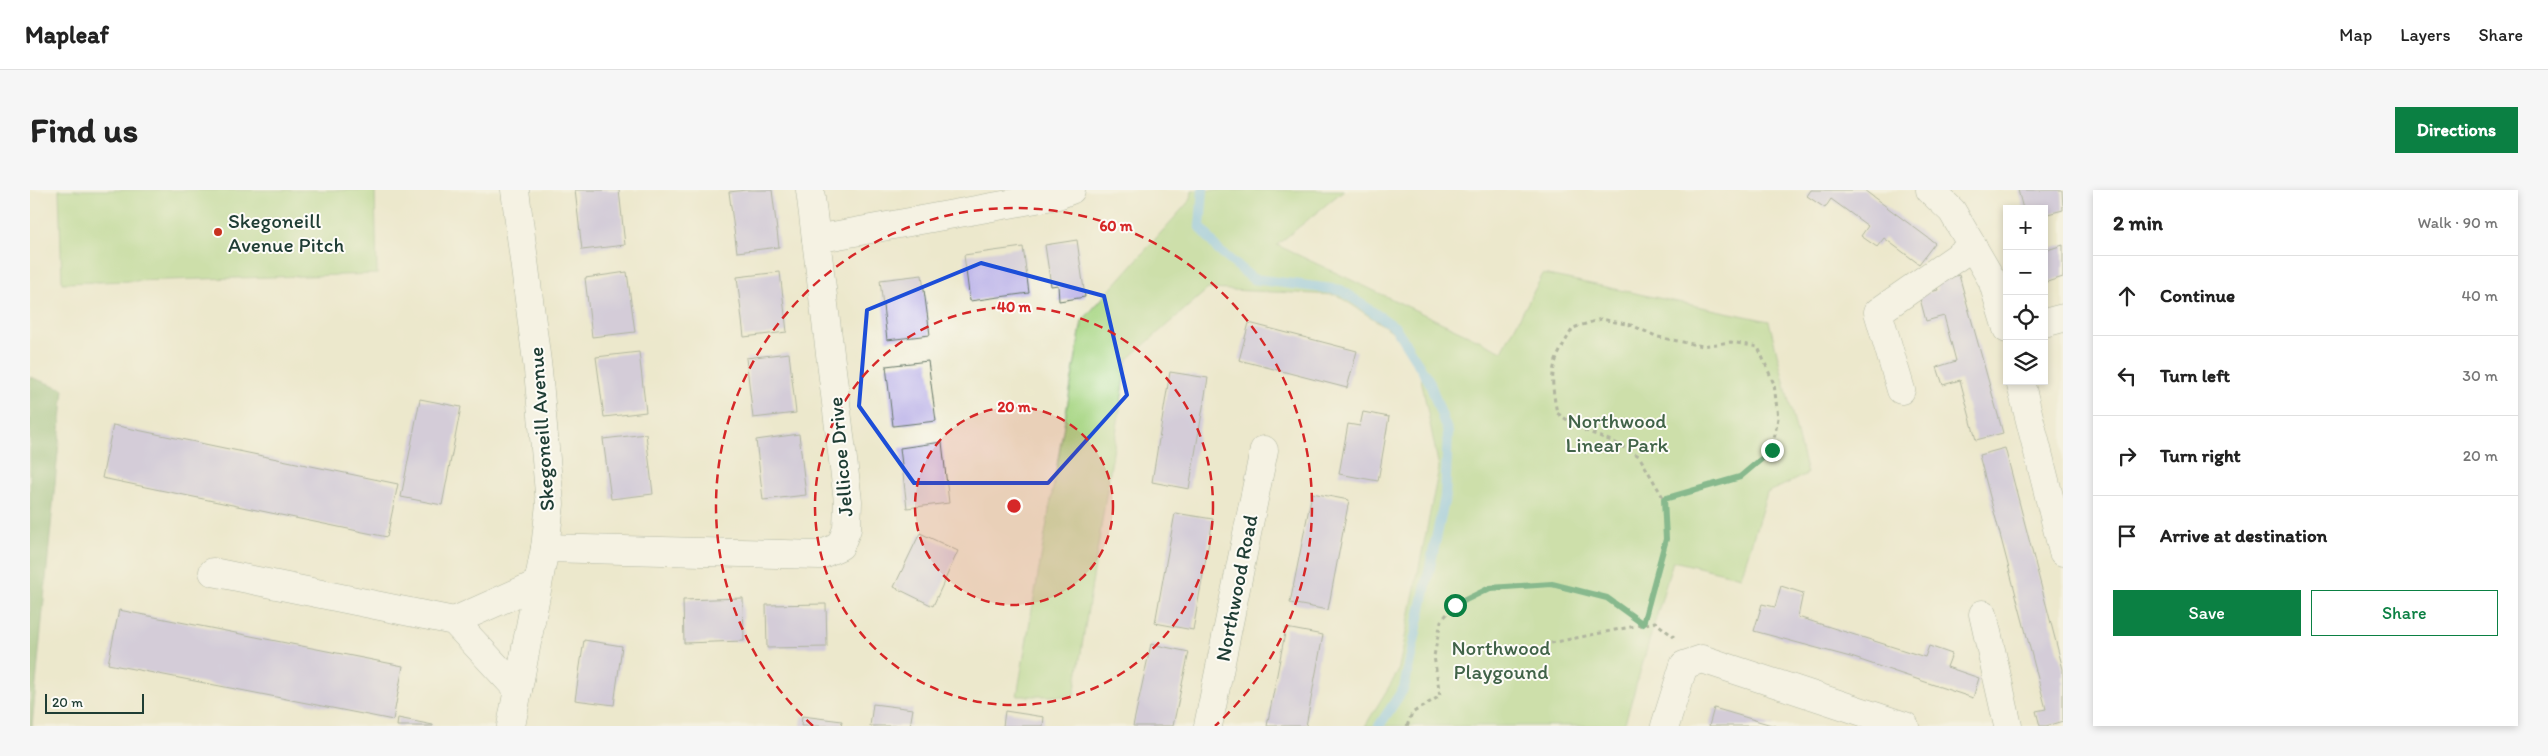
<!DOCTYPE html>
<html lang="en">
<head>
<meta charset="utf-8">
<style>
	:root { --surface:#fff; --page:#f6f6f6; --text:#222; --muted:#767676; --line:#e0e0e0; --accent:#0b8043 }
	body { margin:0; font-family:Itim,sans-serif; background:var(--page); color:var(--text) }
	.controls { position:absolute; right:15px; top:15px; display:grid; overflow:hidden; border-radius:0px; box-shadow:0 2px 8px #0003 }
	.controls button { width:45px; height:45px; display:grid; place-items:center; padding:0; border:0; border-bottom:1px solid var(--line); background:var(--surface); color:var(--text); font:25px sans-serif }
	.scale { position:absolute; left:15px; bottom:12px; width:99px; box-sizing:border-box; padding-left:5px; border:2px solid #1f3d34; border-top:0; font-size:14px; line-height:18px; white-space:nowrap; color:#1f3d34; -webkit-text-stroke:4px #fdfcf7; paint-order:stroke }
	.stop { position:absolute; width:15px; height:15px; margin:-11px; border:4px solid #0b8043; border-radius:50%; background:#fff }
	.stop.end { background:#0b8043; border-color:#fff; box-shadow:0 1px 5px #0008 }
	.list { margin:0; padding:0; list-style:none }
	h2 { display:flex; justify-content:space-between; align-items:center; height:65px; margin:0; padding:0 20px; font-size:21px }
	h2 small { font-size:16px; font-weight:400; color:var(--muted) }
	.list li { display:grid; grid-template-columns:32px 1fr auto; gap:15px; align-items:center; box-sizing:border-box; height:80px; padding:0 20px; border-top:1px solid var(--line) }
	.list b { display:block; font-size:19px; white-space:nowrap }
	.list em { font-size:16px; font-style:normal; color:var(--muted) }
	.actions { display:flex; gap:10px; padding:15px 20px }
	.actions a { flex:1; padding:11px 0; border:1px solid var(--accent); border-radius:0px; text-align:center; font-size:18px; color:var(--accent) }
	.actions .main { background:var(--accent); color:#fff }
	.icon { flex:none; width:28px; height:28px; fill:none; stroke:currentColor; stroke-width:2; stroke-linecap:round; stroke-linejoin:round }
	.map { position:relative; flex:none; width:2033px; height:536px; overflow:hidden; border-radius:0px }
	header { display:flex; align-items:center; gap:30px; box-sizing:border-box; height:70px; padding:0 25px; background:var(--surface); border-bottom:1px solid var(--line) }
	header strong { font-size:24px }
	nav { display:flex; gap:28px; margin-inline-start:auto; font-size:18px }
	.intro { display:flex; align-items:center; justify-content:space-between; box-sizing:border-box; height:120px; padding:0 30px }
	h1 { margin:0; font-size:35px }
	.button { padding:12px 22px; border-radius:0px; background:var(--accent); color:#fff; font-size:18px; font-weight:700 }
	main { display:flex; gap:30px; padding:0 30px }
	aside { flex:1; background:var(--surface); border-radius:0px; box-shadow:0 2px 8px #0003 }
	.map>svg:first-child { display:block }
</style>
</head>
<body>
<header>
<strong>Mapleaf</strong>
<nav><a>Map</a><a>Layers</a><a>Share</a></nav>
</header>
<div class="intro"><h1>Find us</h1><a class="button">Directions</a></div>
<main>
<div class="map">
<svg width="2033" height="536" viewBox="0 0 2033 536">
	<rect width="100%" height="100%" fill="#fdfcf7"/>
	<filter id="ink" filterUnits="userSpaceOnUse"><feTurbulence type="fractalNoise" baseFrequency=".02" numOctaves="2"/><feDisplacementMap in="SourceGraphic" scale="10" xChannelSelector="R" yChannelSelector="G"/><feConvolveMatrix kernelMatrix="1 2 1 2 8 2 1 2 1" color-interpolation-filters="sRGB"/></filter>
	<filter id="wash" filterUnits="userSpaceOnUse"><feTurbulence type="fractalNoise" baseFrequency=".0096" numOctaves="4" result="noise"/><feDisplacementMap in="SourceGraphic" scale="20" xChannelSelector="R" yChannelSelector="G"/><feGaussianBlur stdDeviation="1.12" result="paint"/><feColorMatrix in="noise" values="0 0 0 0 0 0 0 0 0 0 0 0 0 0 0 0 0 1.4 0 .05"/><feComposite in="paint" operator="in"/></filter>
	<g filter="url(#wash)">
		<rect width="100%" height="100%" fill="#ece8cc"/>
		<g fill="#a6d582" stroke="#62895b">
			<path d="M29 0H345L347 84 32 93Z"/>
			<path d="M1162 0H1314L1247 55 1472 161 1513 84 1739 131 1777 284 1737 303 1711 387 1643 371 1594 536H1335L1368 482 1409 278 1390 184 1362 141 1307 105 1178 99 1098 169 1044 506H987L1052 131 1161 9Z"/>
		</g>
		<path fill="#84b670" stroke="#527a52" d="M0 187 34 199 2 536H0Z"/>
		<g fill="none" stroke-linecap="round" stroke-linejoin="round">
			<path stroke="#74bfee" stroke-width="10" d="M1173 0 1170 36 1188 60 1223 89 1311 100 1365 137 1399 191 1418 243 1415 307 1374 498 1349 536"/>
		</g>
		<g id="blocks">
			<g fill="#b5ace7">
				<path d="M545 0H589L595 55 552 60Z"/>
				<path d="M716 0H742L749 57 707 62 699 2Z"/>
				<path d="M1781 0H1834L1905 53 1889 74 1854 48 1847 57 1831 46 1838 36 1801 9 1795 18 1777 6Z"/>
				<path d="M1988 0H2032L2033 20 2014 25V19H1993Z"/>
				<path d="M1047 50 1055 107 1029 111 1028 95 1021 96 1015 55Z"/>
				<path d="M2033 55V87L2017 92 2014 83V61Z"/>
				<path d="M993 57 999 103 940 111 934 65Z"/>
				<path d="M597 82 605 142 562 147 555 88Z"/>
				<path d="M750 82 757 142 714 147 707 87Z"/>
				<path d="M892 85 900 145 857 150 850 90Z"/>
				<path d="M1929 85 1973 243 1946 250 1930 190 1913 195 1907 177 1926 171 1914 126 1896 131 1889 105 1908 100 1905 92Z"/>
				<path d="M1219 133 1327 161 1317 198 1209 170Z"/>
				<path d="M609 162 616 222 574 227 566 167Z"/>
				<path d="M759 163 766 223 723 228 716 168Z"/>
				<path d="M898 171 906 231 863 236 856 176Z"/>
				<path d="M1140 182 1178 188 1159 299 1122 292Z"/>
				<path d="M390 209 431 217 412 315 371 307Z"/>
				<path d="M1333 222 1359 227 1348 291 1309 284 1318 234 1330 236Z"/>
				<path d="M83 235 368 294 357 347 72 288Z"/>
				<path d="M616 244 623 304 581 309 573 249Z"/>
				<path d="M769 244 776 305 733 310 726 250Z"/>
				<path d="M912 252 919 313 877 318 870 258Z"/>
				<path d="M1975 258 2033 479V531L2016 536H2010L2006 521 2016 519 1949 265Z"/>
				<path d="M1282 303 1319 310 1298 420 1260 413Z"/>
				<path d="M1145 323 1183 329 1163 440 1125 433Z"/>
				<path d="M890 343 928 361 903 416 864 397Z"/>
				<path d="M1751 396 1773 403 1768 427 1895 467 1899 456 1922 464 1917 477 1949 488 1943 508 1824 468 1724 441 1732 414 1745 417Z"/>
				<path d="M713 408 714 451 654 453 653 410Z"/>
				<path d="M796 414 797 457 737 458 736 415Z"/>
				<path d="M89 420 373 476 363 530 78 474Z"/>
				<path d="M1256 438 1293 445 1276 536H1237Z"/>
				<path d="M554 450 592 456 584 515 545 510Z"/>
				<path d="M1121 454 1159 462 1143 536H1103Z"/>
				<path d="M843 514 883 519 880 536H840Z"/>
				<path d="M1684 518 1745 536H1679Z"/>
				<path d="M975 521 1014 527 1013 536H973Z"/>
				<path d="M772 526 812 531 811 536H771Z"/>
				<path d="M368 528 403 535V536H367Z"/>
			</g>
		</g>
	</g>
	<g filter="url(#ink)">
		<use href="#blocks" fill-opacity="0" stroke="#677969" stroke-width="1"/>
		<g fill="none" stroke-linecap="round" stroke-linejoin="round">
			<g stroke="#677969" stroke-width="29">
				<g id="minor">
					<path d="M1900 0 1922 21 1962 90 1977 139"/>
					<path d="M786 49 1028 5 1041 0"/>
					<path d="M2014 133 2033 128"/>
					<path d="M1990 191 2033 362"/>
					<path d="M1871 200 1848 122 1943 56"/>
					<path d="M515 358 790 365 810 356 817 339 818 311 780 0"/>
					<path d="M183 382 424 431 488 500"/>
					<path d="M1953 424 1978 536"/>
					<path d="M424 431 507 394"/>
					<path d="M481 536 515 358 520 314 508 180 485 0"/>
					<path d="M1178 536 1234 260"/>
					<path d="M1635 536 1654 475 1672 469 1875 536"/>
				</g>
			</g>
			<g stroke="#677969" stroke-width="3" stroke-dasharray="4 4" stroke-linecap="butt">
				<path d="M1521 453 1625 432 1644 447"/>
				<path d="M1377 536 1382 523 1410 506 1404 466 1411 431 1425 415 1460 398 1522 394 1577 408 1613 434 1636 349 1634 309 1710 287 1742 260 1748 228 1744 194 1728 157 1701 152 1672 156 1628 147 1601 135 1571 129 1543 138C1521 175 1519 181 1527 223L1551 239 1584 252 1609 266 1634 309"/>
			</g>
			<use href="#minor" stroke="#fff" stroke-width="28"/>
		</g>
	</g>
	<g fill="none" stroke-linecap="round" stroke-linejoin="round" filter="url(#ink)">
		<path stroke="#0b8043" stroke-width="6" d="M1425 415 1460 398 1522 394 1577 408 1613 434 1636 349 1634 309 1710 287 1742 260"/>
	</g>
	<path d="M0 0H2033V536H0ZM951 73 1074 106 1097 205 1018 293H884L829 216 837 120Z" fill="#ece8cc" fill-opacity=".55" fill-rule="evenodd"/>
	<path fill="none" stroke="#1d4ed8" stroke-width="4" stroke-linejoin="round" d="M951 73 1074 106 1097 205 1018 293H884L829 216 837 120Z"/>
	<circle cx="984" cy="316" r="99" fill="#d62828" fill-opacity=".12"/>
	<g fill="none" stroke="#d62828" stroke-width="2.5" stroke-dasharray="9 6">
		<circle cx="984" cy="316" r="99"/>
		<circle cx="984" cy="316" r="199"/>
		<path d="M783 536A298 298 0 1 1 1185 536"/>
	</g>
	<circle fill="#c8321e" stroke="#fdfcf7" stroke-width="2" cx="188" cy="42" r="5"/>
	<g text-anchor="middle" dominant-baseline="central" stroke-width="4" stroke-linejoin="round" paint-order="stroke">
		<g font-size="21" fill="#1f3d34" stroke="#fdfcf7" text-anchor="start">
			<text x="198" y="30">Skegoneill<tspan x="198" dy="24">Avenue Pitch</tspan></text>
		</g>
		<g font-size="21" fill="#416348" stroke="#fdfcf7">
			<text x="1587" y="230">Northwood<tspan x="1587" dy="24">Linear Park</tspan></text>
			<text x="1471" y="457">Northwood<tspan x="1471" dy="24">Playgound</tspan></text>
		</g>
		<g font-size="21" fill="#1f3d34" stroke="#fdfcf7">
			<text transform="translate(511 239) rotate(-94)">Skegoneill Avenue</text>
			<text transform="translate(810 267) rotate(-95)">Jellicoe Drive</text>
			<text transform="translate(1206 398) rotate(-79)">Northwood Road</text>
		</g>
	</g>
	<circle cx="984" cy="316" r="8" fill="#d62828" stroke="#fdfcf7" stroke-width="2.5"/>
	<g font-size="15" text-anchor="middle" font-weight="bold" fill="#d62828" stroke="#fdfcf7" stroke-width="4" stroke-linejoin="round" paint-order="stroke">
		<text x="1086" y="41">60 m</text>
		<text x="984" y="122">40 m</text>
		<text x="984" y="222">20 m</text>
	</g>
</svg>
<div class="controls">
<button>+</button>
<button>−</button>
<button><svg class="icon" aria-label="locate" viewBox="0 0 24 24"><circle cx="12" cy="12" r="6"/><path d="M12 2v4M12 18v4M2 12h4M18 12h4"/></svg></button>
<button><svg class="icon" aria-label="layers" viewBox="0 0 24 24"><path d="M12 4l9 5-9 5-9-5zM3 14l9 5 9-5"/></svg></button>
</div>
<div class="scale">20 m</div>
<div class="stop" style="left:1425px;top:415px"></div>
<div class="stop end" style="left:1742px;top:260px"></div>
</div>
<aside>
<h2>2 min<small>Walk · 90 m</small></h2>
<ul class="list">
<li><svg class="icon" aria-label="ahead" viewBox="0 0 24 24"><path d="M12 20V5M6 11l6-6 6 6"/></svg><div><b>Continue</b></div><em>40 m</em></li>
<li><svg class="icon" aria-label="left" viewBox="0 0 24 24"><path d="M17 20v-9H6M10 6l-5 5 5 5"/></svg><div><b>Turn left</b></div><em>30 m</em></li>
<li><svg class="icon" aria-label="right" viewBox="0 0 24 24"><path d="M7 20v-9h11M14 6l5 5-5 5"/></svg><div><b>Turn right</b></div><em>20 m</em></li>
<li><svg class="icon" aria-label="arrive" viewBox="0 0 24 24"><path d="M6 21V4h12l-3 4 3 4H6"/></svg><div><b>Arrive at destination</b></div></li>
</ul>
<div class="actions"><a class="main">Save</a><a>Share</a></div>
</aside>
</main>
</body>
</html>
